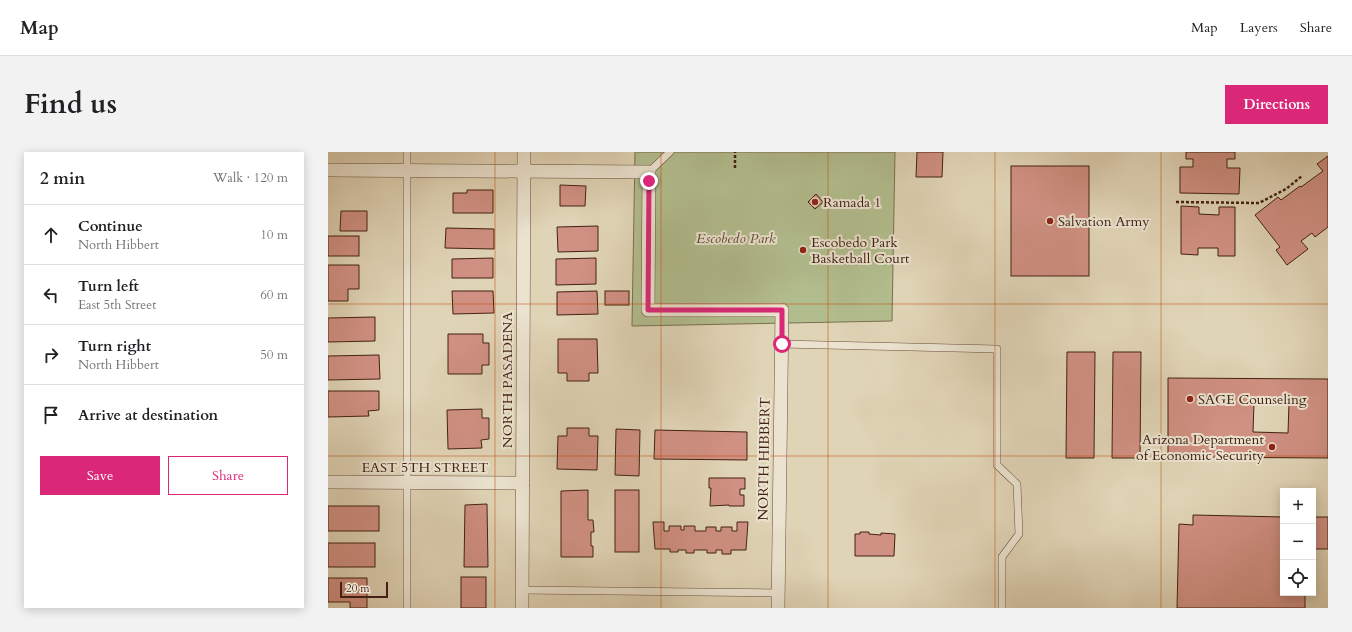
<!DOCTYPE html>
<html lang="en">
<head>
<meta charset="utf-8">
<style>
	:root { --surface:#fff; --page:#f2f2f2; --text:#202124; --muted:#757577; --line:#e0e0e0; --accent:#db2777 }
	body { margin:0; font-family:Cardo,serif; background:var(--page); color:var(--text) }
	.controls { position:absolute; right:12px; bottom:12px; display:grid; overflow:hidden; border-radius:0px; box-shadow:0 2px 10px #0003 }
	.controls button { width:36px; height:36px; display:grid; place-items:center; padding:0; border:0; border-bottom:1px solid var(--line); background:var(--surface); color:var(--text); font:20px sans-serif }
	.scale { position:absolute; left:12px; bottom:10px; width:48px; box-sizing:border-box; padding-left:4px; border:2px solid #432113; border-top:0; font-size:11px; line-height:14px; white-space:nowrap; color:#432113; -webkit-text-stroke:3px #ebe3d0; paint-order:stroke }
	.stop { position:absolute; width:12px; height:12px; margin:-9px; border:3px solid #db2777; border-radius:50%; background:#fff }
	.stop.end { background:#db2777; border-color:#fff; box-shadow:0 1px 4px #0008 }
	.list { margin:0; padding:0; list-style:none }
	h2 { display:flex; justify-content:space-between; align-items:center; height:52px; margin:0; padding:0 16px; font-size:17px }
	h2 small { font-size:13px; font-weight:400; color:var(--muted) }
	.list li { display:grid; grid-template-columns:26px 1fr auto; gap:12px; align-items:center; box-sizing:border-box; height:60px; padding:0 16px; border-top:1px solid var(--line) }
	.list b { display:block; font-size:15px; white-space:nowrap }
	.list p { margin:0; font-size:13px; white-space:nowrap; color:var(--muted) }
	.list em { font-size:13px; font-style:normal; color:var(--muted) }
	.actions { display:flex; gap:8px; padding:12px 16px }
	.actions a { flex:1; padding:9px 0; border:1px solid var(--accent); border-radius:0px; text-align:center; font-size:14px; color:var(--accent) }
	.actions .main { background:var(--accent); color:#fff }
	.icon { flex:none; width:22px; height:22px; fill:none; stroke:currentColor; stroke-width:2; stroke-linecap:round; stroke-linejoin:round }
	.map { position:relative; flex:none; width:1000px; height:456px; overflow:hidden; border-radius:0px }
	header { display:flex; align-items:center; gap:24px; box-sizing:border-box; height:56px; padding:0 20px; background:var(--surface); border-bottom:1px solid var(--line) }
	header strong { font-size:19px }
	nav { display:flex; gap:22px; margin-inline-start:auto; font-size:14px }
	.intro { display:flex; align-items:center; justify-content:space-between; box-sizing:border-box; height:96px; padding:0 24px }
	h1 { margin:0; font-size:28px }
	.button { padding:10px 18px; border-radius:0px; background:var(--accent); color:#fff; font-size:14px; font-weight:700 }
	main { display:flex; gap:24px; padding:0 24px }
	aside { flex:1; background:var(--surface); border-radius:0px; box-shadow:0 2px 10px #0003 }
	.map>svg:first-child { display:block }
</style>
</head>
<body>
<header>
<strong>Map</strong>
<nav><a>Map</a><a>Layers</a><a>Share</a></nav>
</header>
<div class="intro"><h1>Find us</h1><a class="button">Directions</a></div>
<main>
<aside>
<h2>2 min<small>Walk · 120 m</small></h2>
<ul class="list">
<li><svg class="icon" aria-label="ahead" viewBox="0 0 24 24"><path d="M12 20V5M6 11l6-6 6 6"/></svg><div><b>Continue</b><p>North Hibbert</p></div><em>10 m</em></li>
<li><svg class="icon" aria-label="left" viewBox="0 0 24 24"><path d="M17 20v-9H6M10 6l-5 5 5 5"/></svg><div><b>Turn left</b><p>East 5th Street</p></div><em>60 m</em></li>
<li><svg class="icon" aria-label="right" viewBox="0 0 24 24"><path d="M7 20v-9h11M14 6l5 5-5 5"/></svg><div><b>Turn right</b><p>North Hibbert</p></div><em>50 m</em></li>
<li><svg class="icon" aria-label="arrive" viewBox="0 0 24 24"><path d="M6 21V4h12l-3 4 3 4H6"/></svg><div><b>Arrive at destination</b></div></li>
</ul>
<div class="actions"><a class="main">Save</a><a>Share</a></div>
</aside>
<div class="map">
<svg width="1000" height="456" viewBox="0 0 1000 456">
	<rect width="100%" height="100%" fill="#e0d4b6"/>
	<filter id="stains"><feTurbulence type="fractalNoise" baseFrequency=".005" numOctaves="4"/><feColorMatrix values="0 0 0 0 .2 0 0 0 0 .09 0 0 0 0 .02 0 0 0 .5 -.17"/></filter>
	<radialGradient id="worn" r=".72"><stop offset=".6" stop-color="#630" stop-opacity="0"/><stop offset="1" stop-color="#630" stop-opacity=".3"/></radialGradient>
	<path fill="#b2bd8e" stroke="#7a6f50" d="M307 0H567L564 169 304 174Z"/>
	<g fill="#d09082" stroke="#432113" fill-rule="evenodd">
		<path d="M589 0H615L614 25H588Z"/>
		<path d="M858 0H907V7H899V16H912L911 42 852 41V15H865V7H858Z"/>
		<path d="M1000 4V75L987 85 984 81 973 89 980 97 959 113 948 98 952 95 927 63 950 45 953 48 972 34 973 35 995 19 989 12Z"/>
		<rect x="683" y="14" width="78" height="110"/>
		<path d="M232 33 258 34 257 54H232Z"/>
		<path d="M139 38H165V61H125V41H139Z"/>
		<path d="M488 42 495 50 487 57 480 50Z"/>
		<path d="M853 54 871 55V62L891 63V55H907V104H890V96H870V103L853 102Z"/>
		<path d="M13 59H39V79H12Z"/>
		<path d="M270 74V99L230 100 229 75Z"/>
		<path d="M118 76 166 77V97L117 96Z"/>
		<rect x="0" y="84" width="31" height="20"/>
		<path d="M165 106V126H124V107Z"/>
		<path d="M268 106V132L228 133V107Z"/>
		<path d="M0 113H31V137H20V149H0Z"/>
		<path d="M124 139H165L166 161 125 162Z"/>
		<path d="M269 139 270 162 229 163V140Z"/>
		<rect x="277" y="139" width="24" height="14"/>
		<path d="M47 165V189L0 190V166Z"/>
		<path d="M120 182H155V191H161V213H154V222H120Z"/>
		<path d="M230 187H269L270 221H261V229H239V221H230Z"/>
		<path d="M739 200H767L766 306H738Z"/>
		<path d="M785 200H813L812 306H784Z"/>
		<path d="M51 203 52 227 0 228V204Z"/>
		<path d="M840 226 1000 227V306L840 305ZM926 251H961L960 281 925 280Z"/>
		<path d="M0 239H51V258L40 259 41 264 0 265Z"/>
		<path d="M154 257V266H161V287L153 288 154 296 120 297 119 258Z"/>
		<path d="M239 276H261V284H270L269 318 229 317 230 284H239Z"/>
		<path d="M288 277 312 278 311 324 287 323Z"/>
		<path d="M327 278 419 280V308L326 307Z"/>
		<path d="M381 326H417V337H412V343H416V354H401V353L382 354 383 336H381Z"/>
		<path d="M260 338V368H265L266 380H263V394H265V405H233V339Z"/>
		<rect x="287" y="338" width="24" height="62"/>
		<path d="M159 352 160 415H136L137 353Z"/>
		<rect x="0" y="354" width="51" height="25"/>
		<path d="M865 363 955 365V441H977V456H849L851 372 865 373Z"/>
		<rect x="985" y="365" width="15" height="32"/>
		<path d="M325 370H336V379H341V374H353V378H356V374H367V379H378V375H388V379H393V375H404V379H409V370H420L418 398H403V402H394V398H388V401H379V398H366V401H358V398H350V400H342V397H327Z"/>
		<path d="M532 380H541V382L553 383V381L567 382 566 404H527V382H532Z"/>
		<rect x="0" y="391" width="47" height="24"/>
		<rect x="133" y="425" width="25" height="31"/>
		<path d="M0 426H39V456H22V450H0Z"/>
	</g>
	<g fill="none" stroke-linecap="round" stroke-linejoin="round">
		<g stroke="#6a4e3c" stroke-width="8">
			<g id="service">
				<path d="M79 0V456"/>
				<path d="M321 20 342 0"/>
				<path d="M454 192 669 197V313L689 332 691 382 674 405V456"/>
				<path d="M194 438 451 441"/>
			</g>
		</g>
		<g stroke="#6a4e3c" stroke-width="14">
			<g id="minor">
				<path d="M0 18 321 20 320 158H454L450 456"/>
				<path d="M0 330 195 331"/>
				<path d="M194 456 196 0"/>
			</g>
		</g>
		<g stroke="#432113" stroke-width="2.5" stroke-dasharray="3 2" stroke-linecap="butt">
			<path d="M407 16V0"/>
			<path d="M848 50 931 51 958 37 974 24"/>
		</g>
		<use href="#service" stroke="#ebe3d0" stroke-width="7"/>
		<use href="#minor" stroke="#ebe3d0" stroke-width="13"/>
	</g>
	<g fill="none" stroke-linecap="round" stroke-linejoin="round">
		<path stroke="#db2777" stroke-width="5" d="M321 29 320 158H454V192"/>
	</g>
	<path fill="none" stroke="#c74e0d" stroke-width="1" stroke-opacity="0.55" d="M167 0V456M333 0V456M500 0V456M667 0V456M833 0V456M0 152H1000M0 304H1000"/>
	<g fill="#8f2418" stroke="#ebe3d0" stroke-width="1.5">
		<circle cx="487" cy="50" r="4"/>
		<circle cx="722" cy="69" r="4"/>
		<circle cx="475" cy="98" r="4"/>
		<circle cx="862" cy="247" r="4"/>
		<circle cx="944" cy="295" r="4"/>
	</g>
	<g text-anchor="middle" dominant-baseline="central" stroke-width="4" stroke-linejoin="round" paint-order="stroke">
		<g font-size="14" fill="#432113" stroke="#ebe3d0" text-anchor="start">
			<text x="495" y="50">Ramada 1</text>
			<text x="730" y="69">Salvation Army</text>
			<text x="483" y="90">Escobedo Park<tspan x="483" dy="16">Basketball Court</tspan></text>
			<text x="870" y="247">SAGE Counseling</text>
			<text x="936" y="287" text-anchor="end">Arizona Department<tspan x="936" dy="16">of Economic Security</tspan></text>
		</g>
		<g font-size="14" font-style="italic" fill="#5f4832" stroke="#ebe3d0">
			<text x="408" y="86">Escobedo Park</text>
		</g>
		<g font-size="14" fill="#432113" stroke="#ebe3d0">
			<text transform="translate(179 228) rotate(-90)">NORTH PASADENA</text>
			<text transform="translate(436 307) rotate(-89)">NORTH HIBBERT</text>
			<text x="97" y="315">EAST 5TH STREET</text>
		</g>
	</g>
	<rect width="100%" height="100%" filter="url(#stains)"/>
	<rect width="100%" height="100%" fill="url(#worn)"/>
</svg>
<div class="controls">
<button>+</button>
<button>−</button>
<button><svg class="icon" aria-label="locate" viewBox="0 0 24 24"><circle cx="12" cy="12" r="6"/><path d="M12 2v4M12 18v4M2 12h4M18 12h4"/></svg></button>
</div>
<div class="scale">20 m</div>
<div class="stop" style="left:454px;top:192px"></div>
<div class="stop end" style="left:321px;top:29px"></div>
</div>
</main>
</body>
</html>
